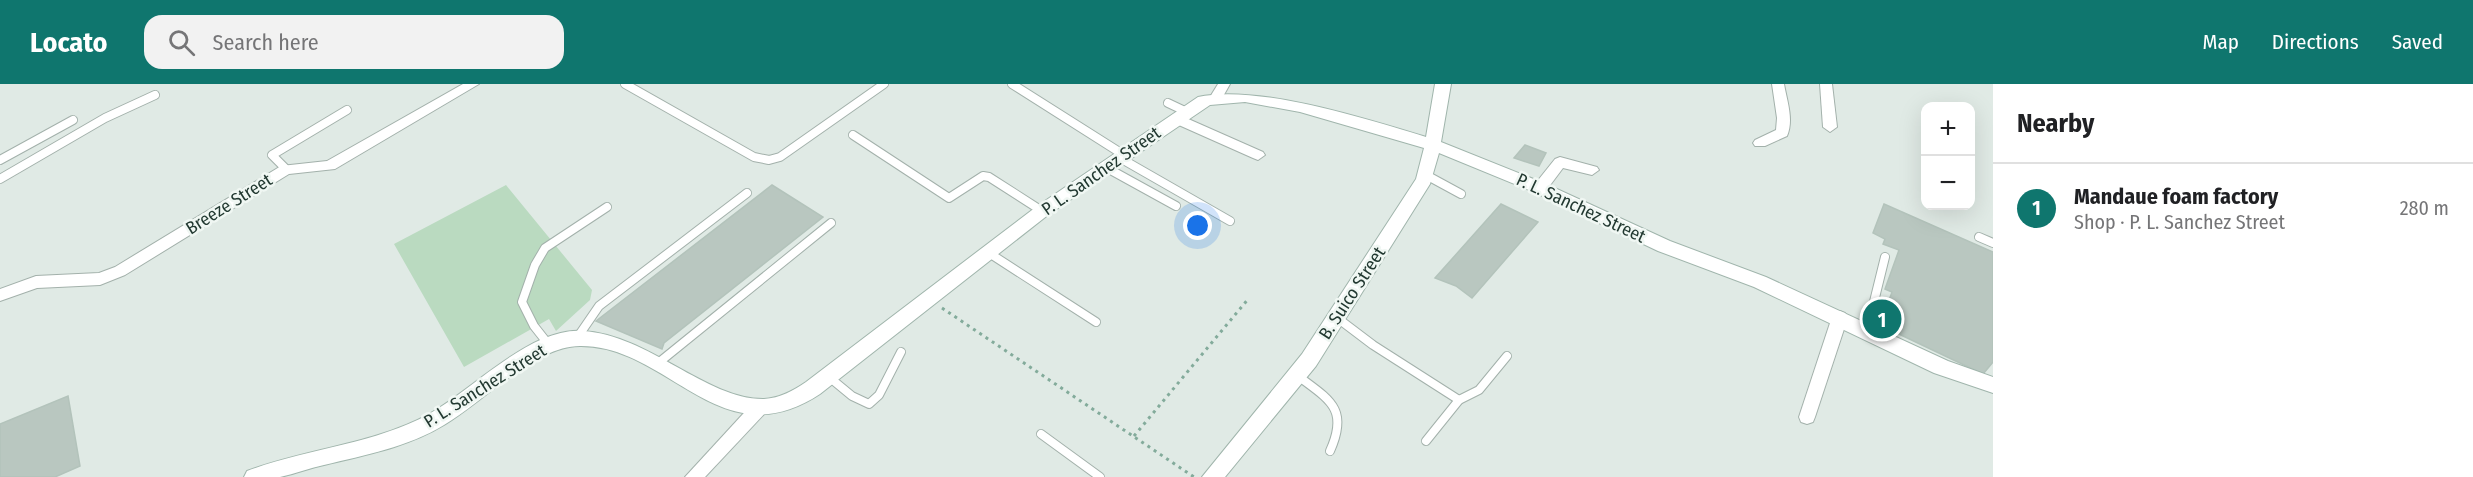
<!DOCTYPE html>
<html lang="en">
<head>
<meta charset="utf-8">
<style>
	:root { --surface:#fff; --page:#f2f2f2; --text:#202124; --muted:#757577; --line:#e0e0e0; --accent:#0f766e }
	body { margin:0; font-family:"Fira Sans Condensed",sans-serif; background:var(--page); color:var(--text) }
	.controls { position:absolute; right:18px; top:18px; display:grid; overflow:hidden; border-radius:12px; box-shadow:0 6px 24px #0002 }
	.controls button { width:54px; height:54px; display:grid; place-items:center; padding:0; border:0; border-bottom:2px solid var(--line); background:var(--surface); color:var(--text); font:30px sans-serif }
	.you { position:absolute; left:1198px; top:142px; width:21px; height:21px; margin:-15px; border:4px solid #fff; border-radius:50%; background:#1a73e8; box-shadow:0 0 0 9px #1a73e833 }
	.badge { display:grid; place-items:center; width:39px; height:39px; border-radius:50%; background:var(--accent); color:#fff; font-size:20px; font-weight:700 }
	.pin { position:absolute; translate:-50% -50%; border:3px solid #fff; box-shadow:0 2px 6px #0006 }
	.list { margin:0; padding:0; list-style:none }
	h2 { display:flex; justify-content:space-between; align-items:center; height:78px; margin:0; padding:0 24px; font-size:26px }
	h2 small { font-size:20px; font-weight:400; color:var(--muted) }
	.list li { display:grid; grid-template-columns:39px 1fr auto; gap:18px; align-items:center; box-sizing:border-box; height:90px; padding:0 24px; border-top:2px solid var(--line) }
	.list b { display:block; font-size:22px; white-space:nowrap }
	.list p { margin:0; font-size:20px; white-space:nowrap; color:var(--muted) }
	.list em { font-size:20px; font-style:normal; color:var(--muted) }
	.icon { flex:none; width:33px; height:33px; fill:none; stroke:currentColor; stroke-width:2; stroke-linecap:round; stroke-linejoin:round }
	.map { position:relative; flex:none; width:1993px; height:393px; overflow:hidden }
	header { display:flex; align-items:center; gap:36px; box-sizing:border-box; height:84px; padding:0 30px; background:var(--accent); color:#fff }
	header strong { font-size:28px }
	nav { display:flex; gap:33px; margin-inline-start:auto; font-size:21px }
	.search { width:420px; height:54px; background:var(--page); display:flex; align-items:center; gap:15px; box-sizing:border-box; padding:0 21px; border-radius:18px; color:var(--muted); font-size:22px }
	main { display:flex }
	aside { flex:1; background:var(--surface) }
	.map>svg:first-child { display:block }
</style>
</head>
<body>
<header>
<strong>Locato</strong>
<div class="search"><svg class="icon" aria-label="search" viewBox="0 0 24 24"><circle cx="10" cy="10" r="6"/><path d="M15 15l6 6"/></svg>Search here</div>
<nav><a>Map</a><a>Directions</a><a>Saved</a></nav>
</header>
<main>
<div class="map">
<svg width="1993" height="393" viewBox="0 0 1993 393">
	<rect width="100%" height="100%" fill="#e0eae5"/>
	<path fill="#badac0" d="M506 101 592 206 590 216 556 247 549 235 464 283 394 160Z"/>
	<g fill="#b9c7c0" stroke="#b3c3bb" stroke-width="1.5">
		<path d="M1525 61 1546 69 1539 82 1514 74Z"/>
		<path d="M772 101 823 133 664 259 662 265 596 237Z"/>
		<path d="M1501 120 1538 138 1472 214 1456 202 1435 194Z"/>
		<path d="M1884 120 1993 168V278L1983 290 1880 241 1892 208 1885 205 1899 166 1883 160 1885 155 1873 149Z"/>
		<path d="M68 312 80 382 55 393H0V340Z"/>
	</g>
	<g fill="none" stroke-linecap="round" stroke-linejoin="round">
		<g stroke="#a3b1ab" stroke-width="10">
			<g id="lane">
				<path d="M625 0 754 73 769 76 780 73 884 0"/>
				<path d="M1012 0 1124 71"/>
				<path d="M1168 19 1187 28"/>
				<path d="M853 51 949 114 983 92 989 93 1042 127"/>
				<path d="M1120 74 1230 137"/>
				<path d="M0 76 73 36"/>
				<path d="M1107 84 1176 122"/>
				<path d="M286 85 272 71 347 26"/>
				<path d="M1426 91 1461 110"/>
				<path d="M0 95 105 34 155 11"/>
				<path d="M1979 153 1993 159"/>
				<path d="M989 169 1096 238"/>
				<path d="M1336 233 1373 261 1459 316 1479 306 1507 272"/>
				<path d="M1867 246 1885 173"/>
				<path d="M577 254 599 222 747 109"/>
				<path d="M549 261 534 242 522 218 535 181 545 164 607 123"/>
				<path d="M657 280 831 139"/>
				<path d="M1298 292C1330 316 1349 325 1330 367"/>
				<path d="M829 293 852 312 869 320 879 311 901 268"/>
				<path d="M1041 350 1100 393"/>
				<path d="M1426 357 1459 316"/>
			</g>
		</g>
		<g stroke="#a3b1ab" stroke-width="2">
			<g id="street">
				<path d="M463 0H479L335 85 289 90 125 191 100 201 37 204 0 217V205L36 192 99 189 115 183 281 82 327 77Z"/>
				<path d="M1218 0H1230L1221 16 1216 17 1210 13Z"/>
				<path d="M1772 0H1784C1787 17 1794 36 1787 52L1765 62H1755L1753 59 1755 56 1776 46 1777 34Z"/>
				<path d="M1820 0H1832L1837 43 1830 48 1823 43Z"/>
				<path d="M1177 30 1263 68 1265 71 1258 76 1253 74 1172 38 1170 35Z"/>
				<path d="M1560 73 1597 83 1599 86 1592 91 1563 84 1545 108H1535L1533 104 1535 100 1555 75Z"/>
				<path d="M1840 227 1845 229 1848 233 1815 333 1813 338 1807 340 1801 338 1799 333 1832 233 1835 229Z"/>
				<path d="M760 316 766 318 768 323 766 328 705 393H685L754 318Z"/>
			</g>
		</g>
		<g stroke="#a0b5ac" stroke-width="2">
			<path id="secondary" d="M1435 0H1451L1441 58 1546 100 1670 157 1766 193 1948 277 1993 293V309L1934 289 1754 203 1658 167 1534 108 1439 69 1430 100 1316 282 1225 393H1202L1302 270 1416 95 1424 64 1300 28 1245 18 1210 21 1048 131 820 310C720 376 669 261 580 262 535 262 483 318 444 341 408 363 365 371 324 381 309 384 295 390 280 393 269 393 255 393 244 393L247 387C305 365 375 360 429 330 473 306 530 243 583 247 649 251 707 316 764 315 780 314 793 307 806 298L1036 123 1198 13C1257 0 1367 35 1426 53Z"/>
		</g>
		<g stroke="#83ab9b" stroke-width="3" stroke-dasharray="3 4.5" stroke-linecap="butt">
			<path d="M942 224 1194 393"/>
			<path d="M1134 352 1249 214"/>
		</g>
		<use href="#lane" stroke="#fff" stroke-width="8"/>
		<use href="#street" fill="#fff" fill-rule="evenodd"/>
		<use href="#secondary" fill="#fff" fill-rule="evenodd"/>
	</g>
	<g text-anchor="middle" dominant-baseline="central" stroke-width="5" stroke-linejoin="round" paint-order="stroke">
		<g font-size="18" fill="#223931" stroke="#f0f7f3">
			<text transform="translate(1101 87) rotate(-35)">P. L. Sanchez Street</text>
			<text transform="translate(229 120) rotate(-32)">Breeze Street</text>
			<text transform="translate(1581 124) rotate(25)">P. L. Sanchez Street</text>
			<text transform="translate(1352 209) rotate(-57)">B. Suico Street</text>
			<text transform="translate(485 302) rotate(-32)">P. L. Sanchez Street</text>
		</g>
	</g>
</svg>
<div class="controls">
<button>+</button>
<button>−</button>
</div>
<div class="you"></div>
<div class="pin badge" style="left:1882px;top:235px">1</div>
</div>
<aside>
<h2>Nearby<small></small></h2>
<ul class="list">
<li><span class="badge">1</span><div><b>Mandaue foam factory</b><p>Shop · P. L. Sanchez Street</p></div><em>280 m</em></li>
</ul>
</aside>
</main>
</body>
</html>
